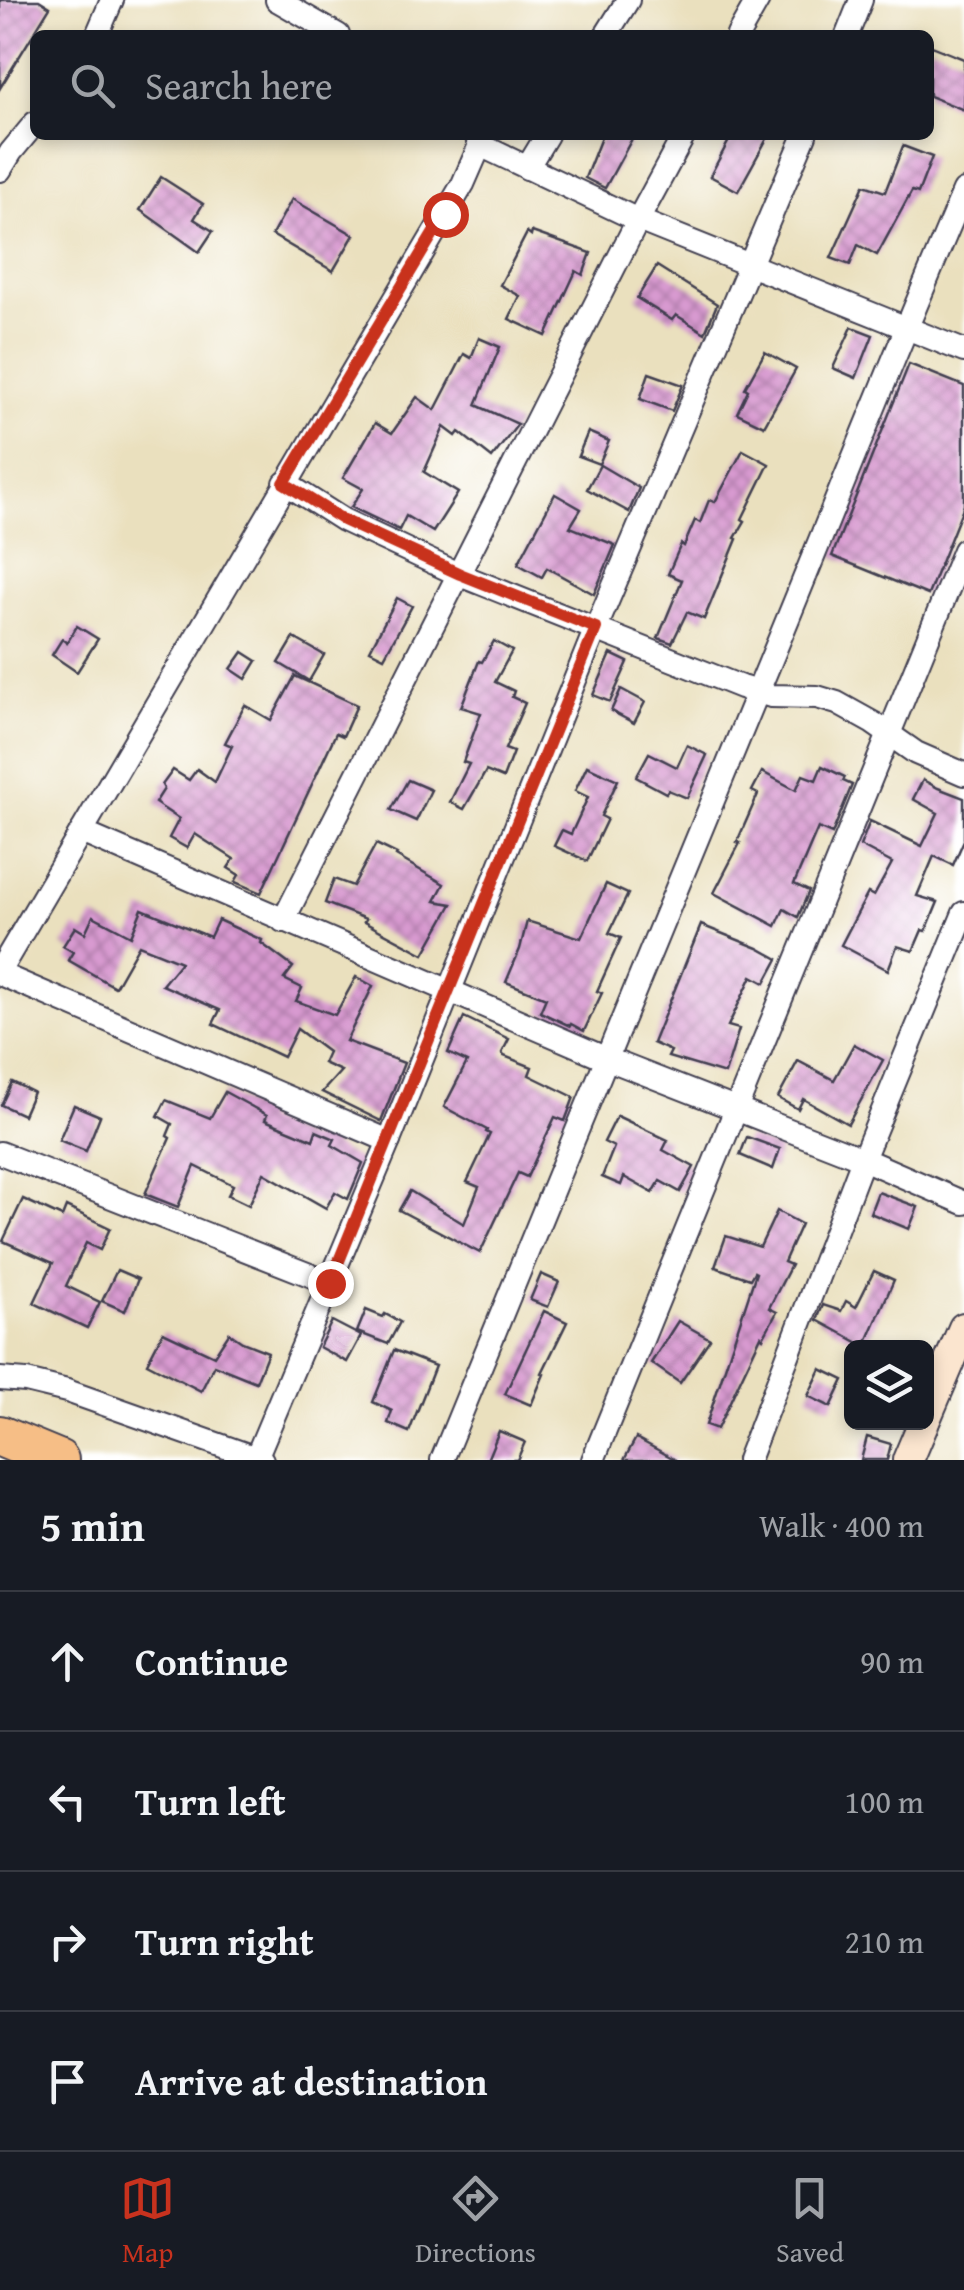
<!DOCTYPE html>
<html lang="en">
<head>
<meta charset="utf-8">
<style>
	:root { --surface:#171b24; --page:#242831; --text:#f1f3f6; --muted:#9ea1a6; --line:#363941; --accent:#c8321e }
	body { margin:0; font-family:"Gentium Book Plus",serif; background:var(--page); color:var(--text) }
	.controls { position:absolute; right:30px; bottom:30px; display:grid; overflow:hidden; border-radius:15px; box-shadow:0 5px 15px #0003 }
	.controls button { width:90px; height:90px; display:grid; place-items:center; padding:0; border:0; border-bottom:2px solid var(--line); background:var(--surface); color:var(--text); font:50px sans-serif }
	.stop { position:absolute; width:30px; height:30px; margin:-22px; border:8px solid #c8321e; border-radius:50%; background:#fff }
	.stop.end { background:#c8321e; border-color:#fff; box-shadow:0 2px 10px #0008 }
	.list { margin:0; padding:0; list-style:none }
	h2 { display:flex; justify-content:space-between; align-items:center; height:130px; margin:0; padding:0 40px; font-size:42px }
	h2 small { font-size:32px; font-weight:400; color:var(--muted) }
	.list li { display:grid; grid-template-columns:65px 1fr auto; gap:30px; align-items:center; box-sizing:border-box; height:140px; padding:0 40px; border-top:2px solid var(--line) }
	.list b { display:block; font-size:38px; white-space:nowrap }
	.list em { font-size:32px; font-style:normal; color:var(--muted) }
	.icon { flex:none; width:55px; height:55px; fill:none; stroke:currentColor; stroke-width:2; stroke-linecap:round; stroke-linejoin:round }
	.map { position:relative; flex:none; width:964px; height:1460px; overflow:hidden }
	.search { position:absolute; background:var(--surface); box-shadow:0 5px 15px #0003; left:30px; right:30px; top:30px; height:110px; display:flex; align-items:center; gap:25px; box-sizing:border-box; padding:0 35px; border-radius:15px; color:var(--muted); font-size:38px }
	.sheet { height:690px; background:var(--surface) }
	nav { display:flex; justify-content:space-around; align-items:center; box-sizing:border-box; height:140px; border-top:2px solid var(--line); background:var(--surface); font-size:28px; color:var(--muted) }
	nav a { display:grid; justify-items:center; gap:5px }
	nav .on { color:var(--accent) }
	.map>svg:first-child { display:block }
</style>
</head>
<body>
<div class="map">
<svg width="964" height="1460" viewBox="0 0 964 1460">
	<defs>
		<pattern id="building-cross-hatch" width="8" height="8" patternUnits="userSpaceOnUse" patternTransform="scale(2.5)"><rect width="8" height="8" fill="#d89ad0"/><path d="M0 0l8 8M0 8l8-8" fill="none" stroke="#af7daa"/></pattern>
	</defs>
	<rect width="100%" height="100%" fill="#fff"/>
	<filter id="ink" filterUnits="userSpaceOnUse"><feTurbulence type="fractalNoise" baseFrequency=".01" numOctaves="2"/><feDisplacementMap in="SourceGraphic" scale="20" xChannelSelector="R" yChannelSelector="G"/><feConvolveMatrix kernelMatrix="1 2 1 2 8 2 1 2 1" color-interpolation-filters="sRGB"/></filter>
	<filter id="wash" filterUnits="userSpaceOnUse"><feTurbulence type="fractalNoise" baseFrequency=".0048" numOctaves="4" result="noise"/><feDisplacementMap in="SourceGraphic" scale="40" xChannelSelector="R" yChannelSelector="G"/><feGaussianBlur stdDeviation="2.25" result="paint"/><feColorMatrix in="noise" values="0 0 0 0 0 0 0 0 0 0 0 0 0 0 0 0 0 1.4 0 .05"/><feComposite in="paint" operator="in"/></filter>
	<g filter="url(#wash)">
		<rect width="100%" height="100%" fill="#eae0be"/>
		<g id="blocks">
			<g fill="url(#building-cross-hatch)">
				<path d="M0 0H39L50 7 0 88Z"/>
				<path d="M929 45 964 59V110L929 96Z"/>
				<path d="M602 135H634L605 188 585 178Z"/>
				<path d="M732 135H769L738 191 710 176Z"/>
				<path d="M903 146 932 157 918 193 912 191 877 255 858 245 850 265 831 258 864 185 885 192Z"/>
				<path d="M161 177 203 204 194 219 213 231 199 252 140 210Z"/>
				<path d="M292 199 354 235 333 271 272 235Z"/>
				<path d="M532 232 591 253 583 275 576 271 546 336 509 319 520 296 500 285 527 233 531 236Z"/>
				<path d="M657 266 717 304 705 333 676 315 672 320 637 298Z"/>
				<path d="M852 327 873 335 856 378 833 368Z"/>
				<path d="M479 338 500 347 476 405 518 424 492 458 459 432 456 436 444 427 424 472 458 493 433 532 406 516 399 530 351 507 363 489 343 478 375 423 392 433 417 397 435 410 464 354 471 358Z"/>
				<path d="M765 352 796 369 764 426 737 413 748 390 745 388Z"/>
				<path d="M909 364 964 386V505L928 595 832 556Z"/>
				<path d="M649 373 683 385 672 411 640 399Z"/>
				<path d="M588 432 609 441 599 464 578 456Z"/>
				<path d="M743 450 769 464 742 519 745 521 735 538 737 539 704 619 687 612 672 643 658 638 682 580 668 574 681 544 684 546 695 520 700 523 709 500 715 502Z"/>
				<path d="M600 465 639 488 629 512 587 489Z"/>
				<path d="M555 494 581 509 570 527 615 545 594 594 547 568 542 577 518 564Z"/>
				<path d="M397 598 412 606 384 657 370 650Z"/>
				<path d="M77 626 98 639 77 672 52 655 62 639 67 643Z"/>
				<path d="M294 638 324 655 309 681 279 663Z"/>
				<path d="M494 641 512 651 495 682 514 691 512 697 525 703 505 749 513 752 503 778 486 771 464 809 450 802 469 764 463 762 481 713 461 707 479 661 482 662Z"/>
				<path d="M243 652 257 661 246 679 231 669Z"/>
				<path d="M611 654 628 662 610 702 593 695Z"/>
				<path d="M295 676 357 705 343 736 336 733 261 893 235 882 239 875 228 868 234 859 195 834 187 848 169 838 179 819 155 803 164 789 162 785 173 770 189 780 197 769 215 782 232 746 225 743 245 705 271 720Z"/>
				<path d="M621 689 645 702 634 723 611 711Z"/>
				<path d="M687 745 707 755 687 798 668 790 666 793 636 777 649 753 677 767Z"/>
				<path d="M587 766 618 780 601 816 607 819 587 861 554 846 562 830 571 834 588 797 575 791Z"/>
				<path d="M822 766 845 777 843 781 852 785 832 834 818 828 794 884 809 891 798 917 784 909 776 926 714 893 740 843 737 842 758 794 752 791 762 772 796 790 803 775 816 780Z"/>
				<path d="M408 780 431 790 416 821 391 810Z"/>
				<path d="M923 780 938 788 964 798V840L953 865 934 856 917 896 938 902 926 931 922 930 913 951 897 946 888 970 841 945 868 893 874 896 892 863 860 846 870 821 922 846 938 813 913 799Z"/>
				<path d="M376 844 397 854 396 856 444 884 435 901 452 904 424 954 364 922 366 919 325 903 334 879 353 886Z"/>
				<path d="M606 884 628 894 609 933 621 938 597 991 602 993 584 1031 571 1024 570 1026 540 1012 546 998 506 982 520 949 527 921 581 938Z"/>
				<path d="M142 909 210 937 218 920 262 940 261 943 293 967 284 979 302 988 296 1001 335 1015 356 977 373 986 346 1041 404 1063 381 1121 322 1092 341 1071 323 1063 328 1052 297 1029 283 1057 213 1024 220 1010 162 985 181 962 139 945 115 987 68 960 73 952 63 946 75 927 85 933 93 916 131 936Z"/>
				<path d="M701 925 758 948 778 959 765 983 752 976 728 1026 739 1029 725 1074 668 1057 671 1051 653 1043Z"/>
				<path d="M464 1017 509 1039 502 1053 504 1056 532 1067 529 1075 574 1097 565 1121 555 1117 527 1177 518 1173 480 1253 399 1210 410 1191 464 1224 479 1187 467 1182 490 1134 486 1132 487 1130 444 1107 467 1062 448 1053Z"/>
				<path d="M854 1044 883 1060 848 1124 803 1099 798 1109 778 1098 798 1061 834 1080Z"/>
				<path d="M12 1082 33 1092 23 1115 1 1105Z"/>
				<path d="M225 1092 267 1115 265 1120 313 1140 316 1131 335 1139 332 1145 363 1163 348 1199 335 1192 326 1208 264 1173 249 1205 228 1195 233 1185 195 1166 178 1207 145 1194 170 1138 167 1136 172 1124 158 1116 166 1100 210 1118Z"/>
				<path d="M74 1105 100 1116 86 1151 59 1140Z"/>
				<path d="M617 1116 668 1140 663 1150 694 1167 680 1192 660 1181 653 1193 624 1177 621 1185 602 1177 614 1147 604 1142Z"/>
				<path d="M747 1137 780 1149 773 1169 740 1155Z"/>
				<path d="M878 1192 918 1207 909 1229 870 1213Z"/>
				<path d="M23 1199 62 1217 66 1207 110 1228 100 1250 86 1243 66 1286 100 1302 87 1328 34 1303 53 1263 3 1241Z"/>
				<path d="M777 1211 801 1224 784 1262 791 1265 769 1308 777 1312 763 1338 761 1336 717 1429 706 1425 756 1273 754 1272 750 1279 715 1267 726 1236 760 1247Z"/>
				<path d="M117 1270 138 1279 125 1311 102 1301Z"/>
				<path d="M874 1271 894 1280 865 1346 817 1320 823 1305 841 1311 846 1301 856 1307Z"/>
				<path d="M541 1274 559 1282 548 1307 530 1300Z"/>
				<path d="M366 1310 383 1317 385 1314 400 1322 388 1344 357 1332Z"/>
				<path d="M544 1311 567 1322 542 1373 544 1374 531 1405 505 1394Z"/>
				<path d="M332 1321 361 1336 347 1362 319 1347Z"/>
				<path d="M678 1321 710 1339 680 1383 651 1363Z"/>
				<path d="M163 1332 214 1356 229 1333 242 1342 268 1352 256 1382 214 1365 201 1391 147 1363Z"/>
				<path d="M394 1350 435 1366 409 1432 388 1423 392 1411 373 1402Z"/>
				<path d="M821 1369 844 1380 831 1407 808 1396Z"/>
				<path d="M499 1431 525 1442 517 1460H487Z"/>
				<path d="M867 1437 891 1444 887 1460H861Z"/>
				<path d="M636 1438 676 1460H624Z"/>
			</g>
		</g>
	</g>
	<g filter="url(#ink)">
		<use href="#blocks" fill-opacity="0" stroke="#403e4f" stroke-width="2.5"/>
		<g fill="none" stroke-linecap="round" stroke-linejoin="round">
			<g stroke="#403e4f" stroke-width="26">
				<g id="street">
					<path d="M277 0 338 35"/>
					<path d="M97 35 112 0"/>
					<path d="M606 35 628 0"/>
					<path d="M738 35 758 0"/>
					<path d="M847 35 861 0"/>
					<path d="M476 135 480 145 638 220 964 351"/>
					<path d="M527 168 547 135"/>
					<path d="M0 170 11 152 35 123"/>
					<path d="M285 483 343 520 460 575 741 687 771 696 817 697 837 703 873 723 916 753 964 774"/>
					<path d="M81 832 605 1058 863 1159 964 1203"/>
					<path d="M283 921 638 220 684 135"/>
					<path d="M0 970 463 184 480 145"/>
					<path d="M0 974 389 1141"/>
					<path d="M0 1153 330 1283"/>
					<path d="M0 1379 26 1381 67 1391 262 1460"/>
					<path d="M256 1458 389 1141 596 628 805 135"/>
					<path d="M442 1460C546 1205 651 951 756 696 826 528 892 359 964 191"/>
					<path d="M593 1460 964 550"/>
					<path d="M748 1460 863 1159 964 913"/>
				</g>
			</g>
			<g stroke="#403e4f" stroke-width="34">
				<g id="secondary">
					<path d="M926 1417 964 1328"/>
					<path d="M908 1460 924 1422"/>
				</g>
			</g>
			<g stroke="#403e4f" stroke-width="44">
				<path id="highway" d="M0 1436 58 1460"/>
			</g>
			<use href="#street" stroke="#fff" stroke-width="22"/>
			<use href="#secondary" stroke="#fbe5cf" stroke-width="30"/>
			<use href="#highway" stroke="#f6be86" stroke-width="40"/>
		</g>
	</g>
	<g fill="none" stroke-linecap="round" stroke-linejoin="round" filter="url(#ink)">
		<path stroke="#c8321e" stroke-width="12" d="M330 1283 596 628 460 574 343 520 284 483 445 214"/>
	</g>
</svg>
<div class="controls">
<button><svg class="icon" aria-label="layers" viewBox="0 0 24 24"><path d="M12 4l9 5-9 5-9-5zM3 14l9 5 9-5"/></svg></button>
</div>
<div class="stop" style="left:445px;top:214px"></div>
<div class="stop end" style="left:330px;top:1283px"></div>
<div class="search"><svg class="icon" aria-label="search" viewBox="0 0 24 24"><circle cx="10" cy="10" r="6"/><path d="M15 15l6 6"/></svg>Search here</div>
</div>
<section class="sheet">
<h2>5 min<small>Walk · 400 m</small></h2>
<ul class="list">
<li><svg class="icon" aria-label="ahead" viewBox="0 0 24 24"><path d="M12 20V5M6 11l6-6 6 6"/></svg><div><b>Continue</b></div><em>90 m</em></li>
<li><svg class="icon" aria-label="left" viewBox="0 0 24 24"><path d="M17 20v-9H6M10 6l-5 5 5 5"/></svg><div><b>Turn left</b></div><em>100 m</em></li>
<li><svg class="icon" aria-label="right" viewBox="0 0 24 24"><path d="M7 20v-9h11M14 6l5 5-5 5"/></svg><div><b>Turn right</b></div><em>210 m</em></li>
<li><svg class="icon" aria-label="arrive" viewBox="0 0 24 24"><path d="M6 21V4h12l-3 4 3 4H6"/></svg><div><b>Arrive at destination</b></div></li>
</ul>
</section>
<nav>
<a class="on"><svg class="icon" aria-label="map" viewBox="0 0 24 24"><path d="M3 6l6-2 6 2 6-2v14l-6 2-6-2-6 2zM9 4v14M15 6v14"/></svg>Map</a>
<a><svg class="icon" aria-label="directions" viewBox="0 0 24 24"><path d="M12 3l9 9-9 9-9-9zM9 14v-3h6M13 9l2 2-2 2"/></svg>Directions</a>
<a><svg class="icon" aria-label="saved" viewBox="0 0 24 24"><path d="M7 4h10v16l-5-4-5 4z"/></svg>Saved</a>
</nav>
</body>
</html>
